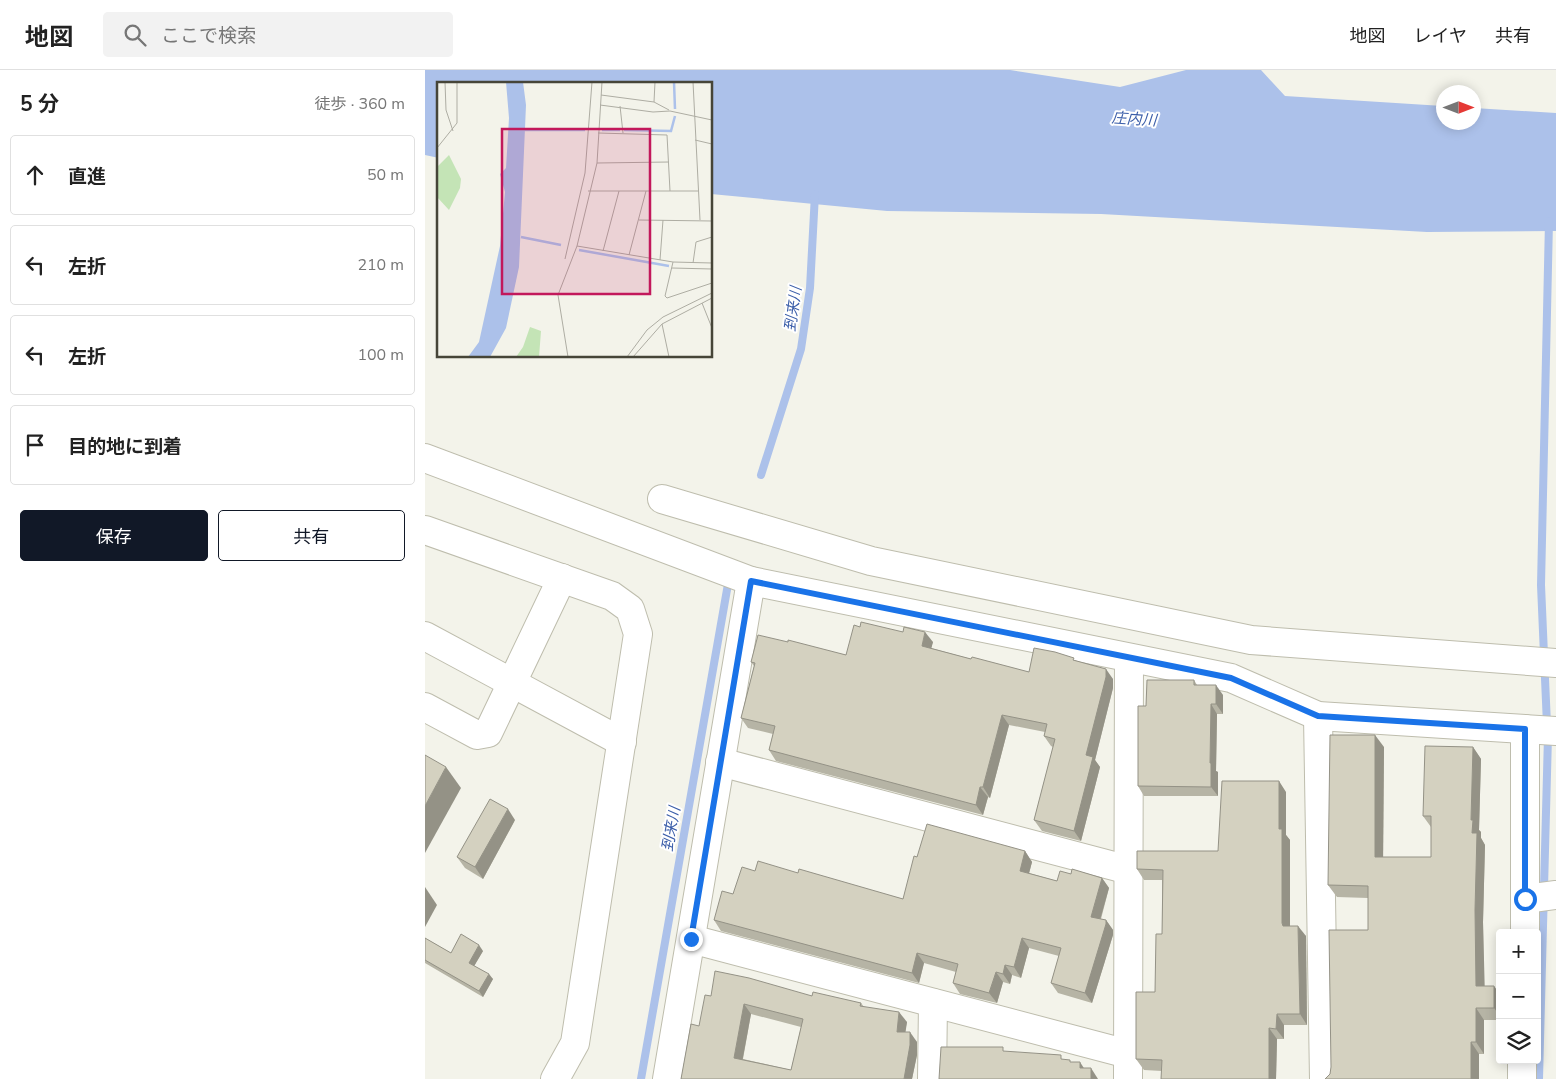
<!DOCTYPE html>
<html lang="ja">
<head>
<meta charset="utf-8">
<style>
	:root { --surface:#fff; --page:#f2f2f2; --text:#222; --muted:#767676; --line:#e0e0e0; --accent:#111827 }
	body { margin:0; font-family:"Nunito Sans","Noto Sans JP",sans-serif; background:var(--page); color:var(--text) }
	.controls { position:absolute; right:15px; bottom:15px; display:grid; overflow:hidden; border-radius:5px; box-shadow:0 2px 12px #0003 }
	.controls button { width:45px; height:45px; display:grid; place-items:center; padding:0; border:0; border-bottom:1px solid var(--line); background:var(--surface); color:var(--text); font:25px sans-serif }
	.compass { position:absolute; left:1011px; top:15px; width:45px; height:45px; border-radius:50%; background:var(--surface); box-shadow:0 2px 12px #0003; rotate:90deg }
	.stop { position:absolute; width:15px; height:15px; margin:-11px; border:4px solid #1a73e8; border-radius:50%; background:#fff }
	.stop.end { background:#1a73e8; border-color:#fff; box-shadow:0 1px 5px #0008 }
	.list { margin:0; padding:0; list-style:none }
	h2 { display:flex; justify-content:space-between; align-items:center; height:65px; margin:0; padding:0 20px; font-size:21px }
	h2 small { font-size:16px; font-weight:400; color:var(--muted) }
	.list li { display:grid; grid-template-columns:32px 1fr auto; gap:15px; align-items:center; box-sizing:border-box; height:80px; margin:0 10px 10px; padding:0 10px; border:1px solid var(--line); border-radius:5px }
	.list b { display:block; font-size:19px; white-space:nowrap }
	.list em { font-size:16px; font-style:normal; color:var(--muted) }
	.actions { display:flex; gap:10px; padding:15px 20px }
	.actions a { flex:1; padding:11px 0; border:1px solid var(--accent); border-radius:5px; text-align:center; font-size:18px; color:var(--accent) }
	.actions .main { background:var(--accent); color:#fff }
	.icon { flex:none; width:28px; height:28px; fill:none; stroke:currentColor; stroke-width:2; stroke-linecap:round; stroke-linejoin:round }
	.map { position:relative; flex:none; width:1131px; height:1009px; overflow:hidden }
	header { display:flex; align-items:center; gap:30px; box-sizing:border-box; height:70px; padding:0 25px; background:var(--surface); border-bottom:1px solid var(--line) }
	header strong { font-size:24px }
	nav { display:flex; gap:28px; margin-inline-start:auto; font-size:18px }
	.search { width:350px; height:45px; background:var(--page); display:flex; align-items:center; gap:12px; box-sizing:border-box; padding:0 18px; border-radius:5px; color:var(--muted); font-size:19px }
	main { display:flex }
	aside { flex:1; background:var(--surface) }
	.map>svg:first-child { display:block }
</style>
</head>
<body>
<header>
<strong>地図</strong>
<div class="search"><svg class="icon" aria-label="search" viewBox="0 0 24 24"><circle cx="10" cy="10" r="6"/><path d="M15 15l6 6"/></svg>ここで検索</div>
<nav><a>地図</a><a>レイヤ</a><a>共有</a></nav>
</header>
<main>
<aside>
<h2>5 分<small>徒歩 · 360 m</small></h2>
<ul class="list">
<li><svg class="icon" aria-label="ahead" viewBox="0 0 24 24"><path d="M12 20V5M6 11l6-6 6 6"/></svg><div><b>直進</b></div><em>50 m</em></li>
<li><svg class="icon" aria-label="left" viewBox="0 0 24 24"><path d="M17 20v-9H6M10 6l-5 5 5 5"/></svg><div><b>左折</b></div><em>210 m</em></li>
<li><svg class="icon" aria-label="left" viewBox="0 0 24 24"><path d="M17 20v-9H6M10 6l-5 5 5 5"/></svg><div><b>左折</b></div><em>100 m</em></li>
<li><svg class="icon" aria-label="arrive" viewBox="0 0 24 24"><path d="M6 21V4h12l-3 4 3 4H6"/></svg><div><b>目的地に到着</b></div></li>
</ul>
<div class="actions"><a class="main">保存</a><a>共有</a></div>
</aside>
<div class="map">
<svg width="1131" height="1009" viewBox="0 0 1131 1009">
	<rect width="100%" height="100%" fill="#f3f3ea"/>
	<path fill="#acc1ea" d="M0 0H585L695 17 761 0H836L860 26 1018 36V52H1048L1049 38 1131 43V161L1002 162 676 144 462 141 286 124V14H14V88L0 85Z"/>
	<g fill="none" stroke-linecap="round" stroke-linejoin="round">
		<g stroke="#acc1ea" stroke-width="8">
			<path d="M336 405 376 279 385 218 390 124"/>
			<path d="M1122 655 1116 515 1124 151"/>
			<path d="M216 1009 303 514"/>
			<path d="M1114 1009 1123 666"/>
		</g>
		<g stroke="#bebdad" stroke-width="30">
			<g id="minor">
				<path d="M0 388 326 511"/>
				<path d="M237 429 446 491 826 570 1131 593"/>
				<path d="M0 460 187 526 205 539 213 564 150 973 130 1009"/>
				<path d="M0 566 197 672"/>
				<path d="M0 637 52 665 63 663 137 508"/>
				<path d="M893 646 899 1009"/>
				<path d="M295 692 704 800"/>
				<path d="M1100 829 1131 825"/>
				<path d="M1100 863V659"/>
				<path d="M266 869 703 984"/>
				<path d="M242 1009 326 511 806 608 893 646 1131 661"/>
				<path d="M507 1009 508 933"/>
				<path d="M703 1009 704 588"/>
				<path d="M1097 1009V990"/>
			</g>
		</g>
		<use href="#minor" stroke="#fff" stroke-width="28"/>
	</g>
	<g fill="#b6b4a5" fill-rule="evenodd">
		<path d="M435 557 508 572 506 578 546 589 604 602 650 590 688 609V618L670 690 675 697 656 771 617 761 609 750 628 677 626 676 619 666 620 662 584 655 565 728 563 727 558 745 351 691 344 680 348 664 323 658 316 648 329 596 326 592 363 572 421 585Z"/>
		<path d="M769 610 772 615 798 625V644H792L791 701 793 702V726H719L713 716 721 636Z"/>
		<path d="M959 677 958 787H1006V757L998 746 1048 677 1056 689 1054 760 1056 762V768L1060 775 1058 852 1059 916 1075 924V950H1059V984H1054V1009L905 1004 943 860V828L912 827 903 815Z"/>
		<path d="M861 722V765L865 770V856L881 866 882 955H859V969H852L851 1009H736L737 1001 719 1000 711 989 730 922 737 864V810H719L712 799 793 781Z"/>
		<path d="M90 750 58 809 40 798 32 787Z"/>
		<path d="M600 781 607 792 604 803 632 811 646 804 677 808 684 818 676 849 681 850 688 860V865L667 933 633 923 626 913 634 886 604 878 596 908 587 905 585 914 578 912 572 933 535 924 528 913 531 902 499 893 494 913 296 861 289 850 308 824 330 801 373 803 478 829 492 787Z"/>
		<path d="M0 868 26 883 58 881 49 896 68 909 58 927 0 893Z"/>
		<path d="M286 926H387L436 933 439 937 482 952 480 962 492 972V985L487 1009H256L274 956ZM326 944 376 957 366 1000 318 989Z"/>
	</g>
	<g fill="#949286">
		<path d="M500 562 508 572 504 587 497 576Z"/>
		<path d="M681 599 688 609V618L670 690 675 697 656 771 649 761 661 685Z"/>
		<path d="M791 615 798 625V644L791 634Z"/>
		<path d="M786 634 792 644 791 701 793 702V726L786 717 785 693Z"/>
		<path d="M577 645 584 655 565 728 558 717Z"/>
		<path d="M950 665 959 677 958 799 950 787Z"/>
		<path d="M1048 677 1056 689 1054 760 1056 762V768L1060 775 1058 852 1060 928 1051 916 1047 763 1046 750Z"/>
		<path d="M21 697 36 718 0 783V736Z"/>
		<path d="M854 711 861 722V765L865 770V864L858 856 857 853 854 759Z"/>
		<path d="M555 717 563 727 558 745 551 735Z"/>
		<path d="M83 739 90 750 58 809 50 797Z"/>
		<path d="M600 781 607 792 602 811 595 801Z"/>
		<path d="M677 808 684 818 673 857 666 847Z"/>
		<path d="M0 817 12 835 0 857Z"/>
		<path d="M681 850 688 860V865L667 933 660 923Z"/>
		<path d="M873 856 881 866 882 955 875 944Z"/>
		<path d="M597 868 604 878 596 908 589 897Z"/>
		<path d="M54 875 58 881 48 898 44 893Z"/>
		<path d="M492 883 499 893 494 913 487 903Z"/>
		<path d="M580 895 587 905 585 914 578 904Z"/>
		<path d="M571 902 578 912 572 933 564 923Z"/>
		<path d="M64 904 68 909 58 927 54 921Z"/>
		<path d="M1069 916 1075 924V946L1069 938Z"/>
		<path d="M319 934 326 944 316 998 309 988Z"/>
		<path d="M1051 938 1059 950V984L1051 972Z"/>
		<path d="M474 942 482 952 479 972 472 962Z"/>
		<path d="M852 944 859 955V969L851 959Z"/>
		<path d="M844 958 852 969 851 1009H844Z"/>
		<path d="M485 962 492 972V985L487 1009H479Z"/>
		<path d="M1046 972 1054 984V1009H1046Z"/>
		<path d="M655 992 662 1003 655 998Z"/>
		<path d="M666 998 673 1009H666Z"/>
	</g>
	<g fill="#d4d1c0" stroke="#949286" fill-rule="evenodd">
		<path d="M436 552 478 562 479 557 500 562 497 576 546 589 547 587 604 602 609 578 630 582 649 588 648 590 681 599V607L661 685 668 687 649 761 609 750 630 669 619 666 622 654 577 645 558 717H555L551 735 344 680 350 656 316 648 330 593 326 592 333 565 363 572V570L421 585 429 555 435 557Z"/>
		<path d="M722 610H769V615H791V634H786L785 693H786V717L713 716V636H721Z"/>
		<path d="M905 665H950V787H1006V746H998L1000 676 1048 677 1046 750H1048L1047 763H1052L1050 840 1051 916H1069V938H1051V972H1046V1009H900L905 1004 906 997 904 860H943V816L903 815Z"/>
		<path d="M0 685 21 697 0 736Z"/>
		<path d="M797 711H854V759H857V853L858 856H873L875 944H852L851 959 844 958V1009H736L737 990 711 989V922H730L731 864H737L738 800 712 799V781H793Z"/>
		<path d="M65 729 83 739 50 797 32 787Z"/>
		<path d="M502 754 600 781 595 801 632 811 635 801 646 804 647 799 677 808 666 847 681 850V854L660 923 626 913 636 878 597 868 589 897 580 895 578 904 571 902 564 923 528 913 533 894 492 883 487 903 289 850 297 821 308 824 317 797 330 801 333 791 373 803 374 799 478 829 489 786 492 787Z"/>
		<path d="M36 864 54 875 44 893 64 904 54 921 0 890V868L26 883Z"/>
		<path d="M290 901 324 908 387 926 388 922 436 933 435 936 474 942 472 962H485V975L479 1009H256L266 954 274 956 280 925 286 926ZM319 934 378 949 366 1000 309 988Z"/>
		<path d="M516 977H578V981L636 985V989L645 990V992H655V998H666V1009H514Z"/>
	</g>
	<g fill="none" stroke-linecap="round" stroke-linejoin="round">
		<path stroke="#1a73e8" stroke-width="6" d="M266 869 326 511 806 608 893 646 1100 659V829"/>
	</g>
	<g text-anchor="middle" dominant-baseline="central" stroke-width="4" stroke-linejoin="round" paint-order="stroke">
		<g font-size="15" font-style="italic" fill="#3b5ea9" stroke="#fff">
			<text transform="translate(709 49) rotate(4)">庄内川</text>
			<text transform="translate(368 239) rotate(-82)">到来川</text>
			<text transform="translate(246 759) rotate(-80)">到来川</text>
		</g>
	</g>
	<g transform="translate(12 12)">
		<rect width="275" height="275" fill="#f3f3ea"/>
		<path d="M12 73 24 97 23 106 12 128 0 115V85ZM93 245 104 249 102 275H79L86 265Z" fill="#c4e4b6"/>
		<path d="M69 0H86L89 23 82 185 69 246 53 275H31L42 260 63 164 68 110 63 92 69 86 72 36Z" fill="#acc1ea"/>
		<path fill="none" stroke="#acc1ea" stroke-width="2.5" d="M237 0 238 27M87 48H148M165 48H183M187 48 234 49 238 34M84 155 124 163M142 168 232 184"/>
		<path fill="none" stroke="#aeada3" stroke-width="1" d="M8 0 9 28 16 49M165 0 160 81 140 164 236 180 275 181M256 0 263 138M164 13 217 20 232 28M217 20 218 0M163 23 216 30 233 29 275 38M183 24 186 51M161 51 230 53 233 109M258 58 275 62M0 66 20 41V0M160 81 232 80M151 109H261M202 138 275 139M166 169 182 109M192 173 209 109M128 177 148 91 155 0M223 178 226 138M236 180 228 214 230 216 275 201M256 181 259 160 275 155M235 186 275 187M265 221 275 246M225 242 232 275M131 275 121 213 140 164M190 275 210 248 226 235 275 211M196 275 225 242 275 216"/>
		<path fill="#c2185b" fill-opacity="0.15" stroke="#c2185b" stroke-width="2.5" d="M65 47H213V212H65Z"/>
		<rect width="275" height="275" fill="none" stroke="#464538" stroke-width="2.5"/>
	</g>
</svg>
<div class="controls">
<button>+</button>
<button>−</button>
<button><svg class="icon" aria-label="layers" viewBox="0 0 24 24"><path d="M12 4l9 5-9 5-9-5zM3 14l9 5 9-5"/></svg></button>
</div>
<svg class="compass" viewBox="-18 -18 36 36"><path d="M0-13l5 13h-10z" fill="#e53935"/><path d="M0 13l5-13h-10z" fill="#767676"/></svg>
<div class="stop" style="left:1100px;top:829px"></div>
<div class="stop end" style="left:266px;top:869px"></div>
</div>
</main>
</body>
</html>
